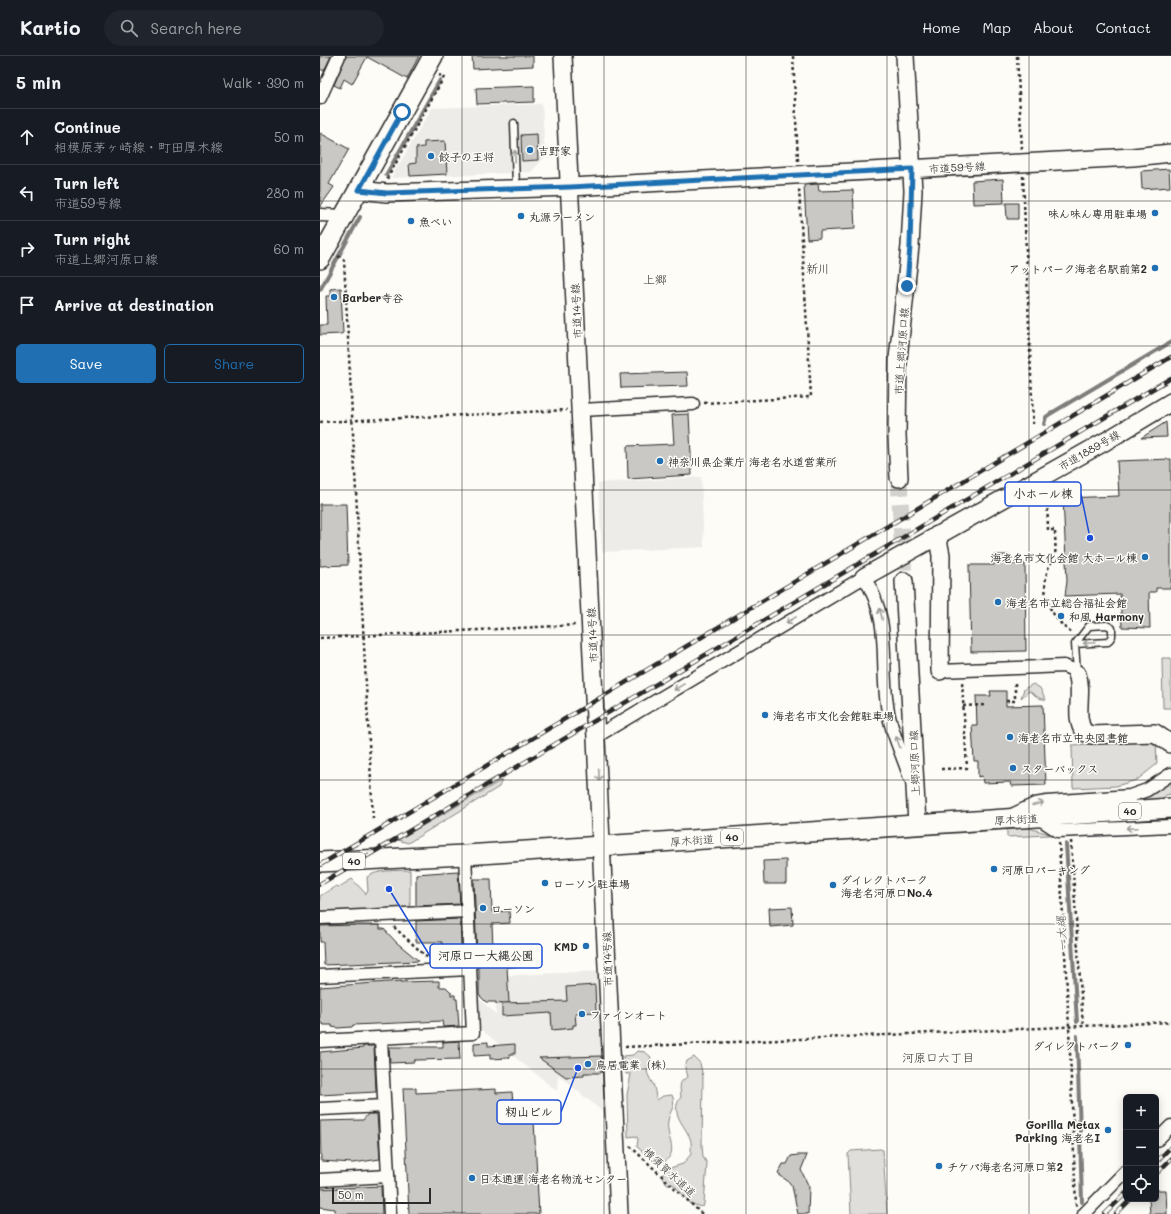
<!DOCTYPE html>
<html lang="en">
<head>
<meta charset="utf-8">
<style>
	:root { --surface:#171b24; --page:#20242c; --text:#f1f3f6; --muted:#9ea1a6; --line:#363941; --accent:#1f6fb2 }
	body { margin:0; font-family:Mali,"Klee One",sans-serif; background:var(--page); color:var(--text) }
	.controls { position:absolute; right:12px; bottom:12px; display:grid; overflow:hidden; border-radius:6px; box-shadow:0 2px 10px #0003 }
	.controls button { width:36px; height:36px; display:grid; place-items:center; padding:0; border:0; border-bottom:1px solid var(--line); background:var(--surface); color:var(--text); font:20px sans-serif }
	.scale { position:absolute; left:12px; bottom:10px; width:99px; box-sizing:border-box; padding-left:4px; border:2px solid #2b2b2b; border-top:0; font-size:11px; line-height:14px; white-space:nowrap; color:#2b2b2b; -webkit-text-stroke:3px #fdfcf7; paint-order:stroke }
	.stop { position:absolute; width:12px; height:12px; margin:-9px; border:3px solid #1f6fb2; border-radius:50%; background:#fff }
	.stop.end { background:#1f6fb2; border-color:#fff; box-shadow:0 1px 4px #0008 }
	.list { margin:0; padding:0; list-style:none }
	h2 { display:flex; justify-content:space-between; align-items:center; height:52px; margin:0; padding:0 16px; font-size:17px }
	h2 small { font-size:13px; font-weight:400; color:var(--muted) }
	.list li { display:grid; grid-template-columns:26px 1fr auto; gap:12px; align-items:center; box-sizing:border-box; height:56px; padding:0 16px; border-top:1px solid var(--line) }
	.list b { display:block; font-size:15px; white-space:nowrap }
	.list p { margin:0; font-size:13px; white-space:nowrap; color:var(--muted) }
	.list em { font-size:13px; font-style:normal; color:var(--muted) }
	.actions { display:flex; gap:8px; padding:12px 16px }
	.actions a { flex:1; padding:9px 0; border:1px solid var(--accent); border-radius:6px; text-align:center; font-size:14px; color:var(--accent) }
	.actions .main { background:var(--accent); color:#fff }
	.icon { flex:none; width:22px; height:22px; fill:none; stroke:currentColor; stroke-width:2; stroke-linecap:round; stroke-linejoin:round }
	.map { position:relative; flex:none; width:851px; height:1158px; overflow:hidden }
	header { display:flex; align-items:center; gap:24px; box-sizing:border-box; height:56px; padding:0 20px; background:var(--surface); border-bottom:1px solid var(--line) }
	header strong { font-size:19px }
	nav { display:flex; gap:22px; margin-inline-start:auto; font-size:14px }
	.search { width:280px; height:36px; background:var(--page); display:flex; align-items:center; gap:10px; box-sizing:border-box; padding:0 14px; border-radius:22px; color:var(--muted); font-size:15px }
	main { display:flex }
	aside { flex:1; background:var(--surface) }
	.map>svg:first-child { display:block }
</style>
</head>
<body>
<header>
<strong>Kartio</strong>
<div class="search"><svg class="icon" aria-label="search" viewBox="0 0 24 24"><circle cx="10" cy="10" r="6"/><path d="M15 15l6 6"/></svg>Search here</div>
<nav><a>Home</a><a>Map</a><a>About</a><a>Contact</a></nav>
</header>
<main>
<aside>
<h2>5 min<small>Walk · 390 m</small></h2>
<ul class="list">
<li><svg class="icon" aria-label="ahead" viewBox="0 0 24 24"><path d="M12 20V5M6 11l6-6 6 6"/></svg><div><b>Continue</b><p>相模原茅ヶ崎線・町田厚木線</p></div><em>50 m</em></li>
<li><svg class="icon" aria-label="left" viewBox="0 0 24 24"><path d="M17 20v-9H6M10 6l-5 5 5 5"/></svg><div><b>Turn left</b><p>市道59号線</p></div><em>280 m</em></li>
<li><svg class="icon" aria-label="right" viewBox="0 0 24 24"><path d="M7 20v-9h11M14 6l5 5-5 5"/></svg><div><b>Turn right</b><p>市道上郷河原口線</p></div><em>60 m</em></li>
<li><svg class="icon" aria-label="arrive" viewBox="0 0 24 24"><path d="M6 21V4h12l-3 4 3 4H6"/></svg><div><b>Arrive at destination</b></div></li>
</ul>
<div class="actions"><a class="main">Save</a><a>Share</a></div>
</aside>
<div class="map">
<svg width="851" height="1158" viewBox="0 0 851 1158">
	<rect width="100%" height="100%" fill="#fdfcf7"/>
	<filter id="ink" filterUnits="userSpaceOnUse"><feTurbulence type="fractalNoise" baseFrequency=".025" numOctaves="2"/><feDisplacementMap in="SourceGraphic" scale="8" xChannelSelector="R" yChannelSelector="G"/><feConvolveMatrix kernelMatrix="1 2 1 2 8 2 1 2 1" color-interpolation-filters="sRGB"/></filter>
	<g filter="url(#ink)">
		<g fill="#edece8">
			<path d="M222 48 225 101 211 116 71 122 112 52Z"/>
			<path d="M381 421 384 491 282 496 278 427Z"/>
			<path d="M280 915 288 1060 238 1019 237 1035 158 971 157 941 176 958V920Z"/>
		</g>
		<g fill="#dfdeda" stroke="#858482">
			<path d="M842 602H851V652H843Z"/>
			<path d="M713 628 720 632 726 644 719 642 709 635 701 642 704 633Z"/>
			<path d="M836 685 837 708 817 724 796 730 753 732 752 689Z"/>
			<path d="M851 723V738L846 739 842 743 816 744Z"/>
			<path d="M182 724 179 731 88 787 78 784Z"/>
			<path d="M709 772 729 778V779L687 781V773Z"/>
			<path d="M90 814V852L0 855V840L16 830 19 831 32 823 46 838 48 835 47 821C58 813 77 815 90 814Z"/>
			<path d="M317 995 325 996 331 1001C326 1016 325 1014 333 1028 335 1032 335 1039 337 1044L343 1040 352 1039C357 1051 349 1055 348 1065 345 1084 363 1097 339 1109L317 1091 318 1083 316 1080 308 1081 307 1039 311 1018H306L303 1000 313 999Z"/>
			<path d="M374 1001 380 1007 383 1021 382 1089 383 1101 387 1107 384 1148 383 1151 371 1148 353 1128 349 1129 343 1124 342 1119 350 1112 363 1108 371 1098C371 1093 372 1086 370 1082 364 1068 349 1056 361 1041 360 1031 358 1025 368 1021L365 1010 367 1005Z"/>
			<path d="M560 1093 563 1094 567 1158H531L528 1098 531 1095Z"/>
		</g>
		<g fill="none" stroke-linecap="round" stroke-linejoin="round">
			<g stroke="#7e7d7b" stroke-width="4">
				<path d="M66 119 120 24"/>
				<path d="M0 234 40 161"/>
				<path d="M724 368 726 361 730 358 851 286"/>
				<path d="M746 788 757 966"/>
				<path d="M757 980 762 1146"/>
			</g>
		</g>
		<g fill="#c9c8c4" stroke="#2b2b2b">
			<path d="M0 0H11L4 15 0 13Z"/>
			<path d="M26 0H99L87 23 47 1 32 28 24 23 20 32 14 29Z"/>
			<path d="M152 0H213V10L153 13Z"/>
			<path d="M214 30V46L157 48 156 32Z"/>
			<path d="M0 77 29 93 9 128 14 131 0 151Z"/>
			<path d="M217 78 218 104 202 105 201 79Z"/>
			<path d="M125 85 127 118 90 120 89 108 96 107V92L104 91V86Z"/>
			<path d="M849 113 850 131 822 133 821 115Z"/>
			<path d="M683 123 684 147 653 148 652 125Z"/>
			<path d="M498 128 499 135 533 134 535 173 500 175V182L487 183 484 129Z"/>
			<path d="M686 147H698V163H687Z"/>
			<path d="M21 232 23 277 21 278 0 279V269H7L6 240H10V233Z"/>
			<path d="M367 316 368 330 301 332 300 318Z"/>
			<path d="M369 358 372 419 308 423 307 390 354 388 352 359Z"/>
			<path d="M846 366 847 381 821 382Z"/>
			<path d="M851 403V532H836V536H829L830 572 802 571 800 538 745 540 747 525 743 442 799 440 797 405Z"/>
			<path d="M0 448H26L28 509 0 510Z"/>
			<path d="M674 499H689V508H705L706 595 651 596 649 509H674Z"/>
			<path d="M670 635H686V650L723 649 726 729 691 730 690 726 663 727 662 720 658 721V705H654L652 669H657L656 640H671Z"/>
			<path d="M466 804V828H444L443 805Z"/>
			<path d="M138 815 140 848 96 850V818Z"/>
			<path d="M154 823H171L172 856 189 855 190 867 172 868 173 891 209 890V910L187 911 189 947 176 948V946H166L159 939V904H157Z"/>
			<path d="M472 851 473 869 450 871 449 852Z"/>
			<path d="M140 863 142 905H123L122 886H96V865Z"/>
			<path d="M38 869H60V873H64L76 886 99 905 4 909 3 886H0V870Z"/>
			<path d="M82 925 81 926 119 925V931H126L131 936V939H135V943H137L139 970 123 971 122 965 33 969 32 971 18 972 12 971V969H4L0 966V931Z"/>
			<path d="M275 929 276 956 255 957 256 969H253V972L232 974 231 957 182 960V947L247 945 246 931Z"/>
			<path d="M139 985 140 1003 94 1004V1006L70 1007 69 991H123V986Z"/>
			<path d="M168 986V990L195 988V998H190V1002L170 1003V999L154 1000V987Z"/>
			<path d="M43 990H54L56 1036 0 1039V996L43 992Z"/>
			<path d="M281 1000V1017H264V1020L246 1021 219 1002Z"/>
			<path d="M83 1032H96V1037L176 1033V1037L192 1036 193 1047H197L198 1065H214L219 1158H89Z"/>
			<path d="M48 1058H57L60 1103 33 1107 1 1105 0 1065 43 1064Z"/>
			<path d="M478 1099H487L481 1114 489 1131 488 1158H478L472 1130 469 1126 458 1118 463 1108H467L471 1100Z"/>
			<path d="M61 1130 62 1158H15V1153L0 1151V1133Z"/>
			<path d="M836 1134H846L847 1158H830L829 1143H836Z"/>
		</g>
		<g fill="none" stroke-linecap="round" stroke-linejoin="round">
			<path stroke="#d3d2ce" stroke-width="17" stroke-dasharray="17 8" stroke-linecap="butt" d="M579 422 584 525"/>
			<g stroke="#2b2b2b" stroke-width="9">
				<g id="lane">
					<path d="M194 67 196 131"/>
					<path d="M755 588 788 586 792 580V572L787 569 769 570 755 588 757 616"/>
				</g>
			</g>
			<g stroke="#2b2b2b" stroke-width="15">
				<g id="street">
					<path d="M0 42 19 0"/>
					<path d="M0 159 24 160"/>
					<path d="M261 354 373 348"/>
					<path d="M620 615 744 610 751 613 757 618"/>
					<path d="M277 680 544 521C572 566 560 601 567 649 569 671 583 700 590 722"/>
					<path d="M692 759 715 748 727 746 810 740 827 734 851 718"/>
					<path d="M717 761 738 775 851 770"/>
					<path d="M0 862 148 855"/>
					<path d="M0 920 150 913"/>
					<path d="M61 983 70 1158"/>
					<path d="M0 985 153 977 145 799"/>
					<path d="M0 1053 64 1050"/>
					<path d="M836 1085 851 1070"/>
					<path d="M0 1124 68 1120"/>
					<path d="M764 1158 806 1115"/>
				</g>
			</g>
			<g stroke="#2b2b2b" stroke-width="20">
				<g id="secondary">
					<path d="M243 0 299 1158"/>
					<path d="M39 134 67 137 250 131 813 101 851 97"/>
					<path d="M579 422 577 379 578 303 590 190 593 135 585 0"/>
					<path d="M617 479 621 499 620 615"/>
					<path d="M544 521 786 385 851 346"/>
					<path d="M584 525 597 768"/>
					<path d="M757 618C764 636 753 660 764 676L771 679 835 677 851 688"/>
				</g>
			</g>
			<g stroke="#2b2b2b" stroke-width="22">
				<g id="primary">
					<path d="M0 203 113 0"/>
					<path d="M0 806 145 799 851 752"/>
				</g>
			</g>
			<g stroke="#2b2b2b" stroke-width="2.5" stroke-dasharray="3 3" stroke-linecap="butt">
				<path d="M473 0 478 105"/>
				<path d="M697 0 702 93"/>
				<path d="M703 120 713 368"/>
				<path d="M67 123 124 21 119 19"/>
				<path d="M18 200 24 204 53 763"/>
				<path d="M384 347 491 341 479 132"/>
				<path d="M0 366 247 354"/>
				<path d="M727 435 728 474H735C735 482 736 491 735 499 734 504 729 508 728 513 720 540 730 559 750 576"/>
				<path d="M0 582 257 569"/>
				<path d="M686 645H695V625"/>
				<path d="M643 650 664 649"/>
				<path d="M726 679 748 680"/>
				<path d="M621 713 647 712 642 626"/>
				<path d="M751 785 763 970"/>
				<path d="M739 787 749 971 756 1150"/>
				<path d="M74 871 109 903"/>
				<path d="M305 991 851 966"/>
				<path d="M310 1090 382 1158"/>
			</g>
			<use href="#lane" stroke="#fdfcf7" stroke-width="6"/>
			<use href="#street" stroke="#fdfcf7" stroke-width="12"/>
			<use href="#secondary" stroke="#fdfcf7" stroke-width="17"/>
			<use href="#primary" stroke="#fdfcf7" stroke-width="19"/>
			<g stroke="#2b2b2b" stroke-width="4.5">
				<g id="rail">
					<path d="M0 809 851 301"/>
					<path d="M0 828 851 322"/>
					<path d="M836 1106 851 1091"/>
					<path d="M836 1118 851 1103"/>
					<path d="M785 1158 806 1137"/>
					<path d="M796 1158 811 1143"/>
				</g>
			</g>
			<use href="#rail" stroke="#fdfcf7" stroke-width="3" stroke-dasharray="9" stroke-linecap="butt"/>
		</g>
		<defs><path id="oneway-shaft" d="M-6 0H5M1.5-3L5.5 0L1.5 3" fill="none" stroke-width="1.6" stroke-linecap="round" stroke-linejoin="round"/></defs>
		<g stroke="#9e9e9b">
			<use href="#oneway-shaft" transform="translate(195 100) rotate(-92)"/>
			<use href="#oneway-shaft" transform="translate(561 558) rotate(-103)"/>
			<use href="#oneway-shaft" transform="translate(471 564) rotate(149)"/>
			<use href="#oneway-shaft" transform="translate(769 587) rotate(177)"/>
			<use href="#oneway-shaft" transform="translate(359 631) rotate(149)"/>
			<use href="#oneway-shaft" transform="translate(578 686) rotate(-109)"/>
			<use href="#oneway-shaft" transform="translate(279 719) rotate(87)"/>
			<use href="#oneway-shaft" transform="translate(718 748) rotate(-15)"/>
			<use href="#oneway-shaft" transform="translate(812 772) rotate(177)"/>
		</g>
	</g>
	<g fill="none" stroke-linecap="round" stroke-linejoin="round" filter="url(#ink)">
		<path stroke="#1f6fb2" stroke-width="5" d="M82 56 39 134 67 137 250 131 592 113 590 190 587 230"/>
	</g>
	<path fill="none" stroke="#2b2b2b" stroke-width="1" stroke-opacity="0.55" d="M142 0V1158M284 0V1158M426 0V1158M567 0V1158M709 0V1158M0 145H851M0 290H851M0 434H851M0 579H851M0 724H851M0 868H851M0 1013H851"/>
	<g fill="#1f6fb2" stroke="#fdfcf7" stroke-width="1.5">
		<circle cx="210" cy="94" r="4"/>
		<circle cx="111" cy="100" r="4"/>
		<circle cx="835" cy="157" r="4"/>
		<circle cx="201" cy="160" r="4"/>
		<circle cx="91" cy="165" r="4"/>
		<circle cx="835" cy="212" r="4"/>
		<circle cx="14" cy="241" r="4"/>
		<circle cx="340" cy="405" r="4"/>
		<circle cx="825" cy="501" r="4"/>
		<circle cx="678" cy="546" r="4"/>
		<circle cx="741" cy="560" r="4"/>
		<circle cx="445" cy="659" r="4"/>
		<circle cx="690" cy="681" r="4"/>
		<circle cx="693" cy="712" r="4"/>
		<circle cx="674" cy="813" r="4"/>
		<circle cx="225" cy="827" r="4"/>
		<circle cx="513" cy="829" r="4"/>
		<circle cx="163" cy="852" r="4"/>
		<circle cx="266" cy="890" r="4"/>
		<circle cx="262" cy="958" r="4"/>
		<circle cx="808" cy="989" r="4"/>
		<circle cx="268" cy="1008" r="4"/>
		<circle cx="788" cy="1074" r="4"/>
		<circle cx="619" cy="1110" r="4"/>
		<circle cx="152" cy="1122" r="4"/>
	</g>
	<g text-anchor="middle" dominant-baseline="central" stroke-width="3" stroke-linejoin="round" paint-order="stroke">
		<g fill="#fdfcf7" stroke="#6a6a68" stroke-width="1">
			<rect x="799" y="747" width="22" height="16" rx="3"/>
			<rect x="401" y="773" width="22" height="16" rx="3"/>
			<rect x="23" y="797" width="22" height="16" rx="3"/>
		</g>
		<g font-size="10" font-weight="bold" fill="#2b2b2b">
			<text x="810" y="755">40</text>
			<text x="412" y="781">40</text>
			<text x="34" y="805">40</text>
		</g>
		<g font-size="11" font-weight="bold" fill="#2b2b2b" stroke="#fdfcf7" text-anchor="start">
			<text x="218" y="94">吉野家</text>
			<text x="119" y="100">餃子の王将</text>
			<text x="827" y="157" text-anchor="end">味ん味ん専用駐車場</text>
			<text x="209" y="160">丸源ラーメン</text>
			<text x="99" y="165">魚べい</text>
			<text x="827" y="212" text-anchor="end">アットパーク海老名駅前第2</text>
			<text x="22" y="241">Barber寺谷</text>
			<text x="348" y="405">神奈川県企業庁 海老名水道営業所</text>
			<text x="817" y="501" text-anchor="end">海老名市文化会館 大ホール棟</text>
			<text x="686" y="546">海老名市立総合福祉会館</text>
			<text x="749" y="560">和風 Harmony</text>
			<text x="453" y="659">海老名市文化会館駐車場</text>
			<text x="698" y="681">海老名市立中央図書館</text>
			<text x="701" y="712">スターバックス</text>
			<text x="682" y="813">河原口パーキング</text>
			<text x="521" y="823">ダイレクトパーク<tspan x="521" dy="13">海老名河原口No.4</tspan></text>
			<text x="233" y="827">ローソン駐車場</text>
			<text x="171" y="852">ローソン</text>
			<text x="258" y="890" text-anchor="end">KMD</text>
			<text x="270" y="958">ファインオート</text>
			<text x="800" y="989" text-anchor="end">ダイレクトパーク</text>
			<text x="276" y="1008">鳥居電業（株）</text>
			<text x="780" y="1068" text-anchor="end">Gorilla Metax<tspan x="780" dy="13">Parking 海老名I</tspan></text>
			<text x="627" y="1110">チケパ海老名河原口第2</text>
			<text x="160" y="1122">日本通運 海老名物流センター</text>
		</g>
		<g font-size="11" fill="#2b2b2b" stroke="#fdfcf7">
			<text transform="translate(637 111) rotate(-3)">市道59号線</text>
			<text transform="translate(256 255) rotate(-93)">市道14号線</text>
			<text transform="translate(581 295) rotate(-86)">市道上郷河原口線</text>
			<text transform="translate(769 394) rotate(-30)">市道1889号線</text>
			<text transform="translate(272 579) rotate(-93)">市道14号線</text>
			<text transform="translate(594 707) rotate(-92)">上郷河原口線</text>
			<text transform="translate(696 763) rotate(-3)">厚木街道</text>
			<text transform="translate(372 784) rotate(-4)">厚木街道</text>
			<text transform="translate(287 903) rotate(-92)">市道14号線</text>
			<text transform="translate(350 1116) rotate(43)">横須賀水道道</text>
		</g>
		<g font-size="12" fill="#2b2b2b" stroke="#fdfcf7">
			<text x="498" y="212">新川</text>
			<text x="335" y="223">上郷</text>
			<text x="618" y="1001">河原口六丁目</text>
		</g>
		<g font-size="12" font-style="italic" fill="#5b5b5a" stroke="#fdfcf7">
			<text transform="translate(741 878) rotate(-93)">一大縄</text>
		</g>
	</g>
	<path fill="none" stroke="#1d4ed8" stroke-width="1.5" d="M770 482L761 438M69 833L110 900M258 1012L241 1056"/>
	<g fill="#1d4ed8" stroke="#fdfcf7" stroke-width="1.5">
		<circle cx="770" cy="482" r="4"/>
		<circle cx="69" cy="833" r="4"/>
		<circle cx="258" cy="1012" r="4"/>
	</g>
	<g fill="#fdfcf7" stroke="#1d4ed8" stroke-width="1.5">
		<rect x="685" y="426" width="76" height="24" rx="4"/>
		<rect x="110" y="888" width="112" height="24" rx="4"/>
		<rect x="177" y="1044" width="64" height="24" rx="4"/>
	</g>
	<g font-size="12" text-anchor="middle" font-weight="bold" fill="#2b2b2b">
		<text x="723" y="442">小ホール棟</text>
		<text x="166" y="904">河原口一大縄公園</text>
		<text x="209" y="1060">籾山ビル</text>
	</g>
</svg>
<div class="controls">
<button>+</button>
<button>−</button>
<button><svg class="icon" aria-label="locate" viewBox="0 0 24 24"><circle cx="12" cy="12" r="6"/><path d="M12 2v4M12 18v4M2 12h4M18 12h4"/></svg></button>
</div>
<div class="scale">50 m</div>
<div class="stop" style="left:82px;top:56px"></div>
<div class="stop end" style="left:587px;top:230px"></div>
</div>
</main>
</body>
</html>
